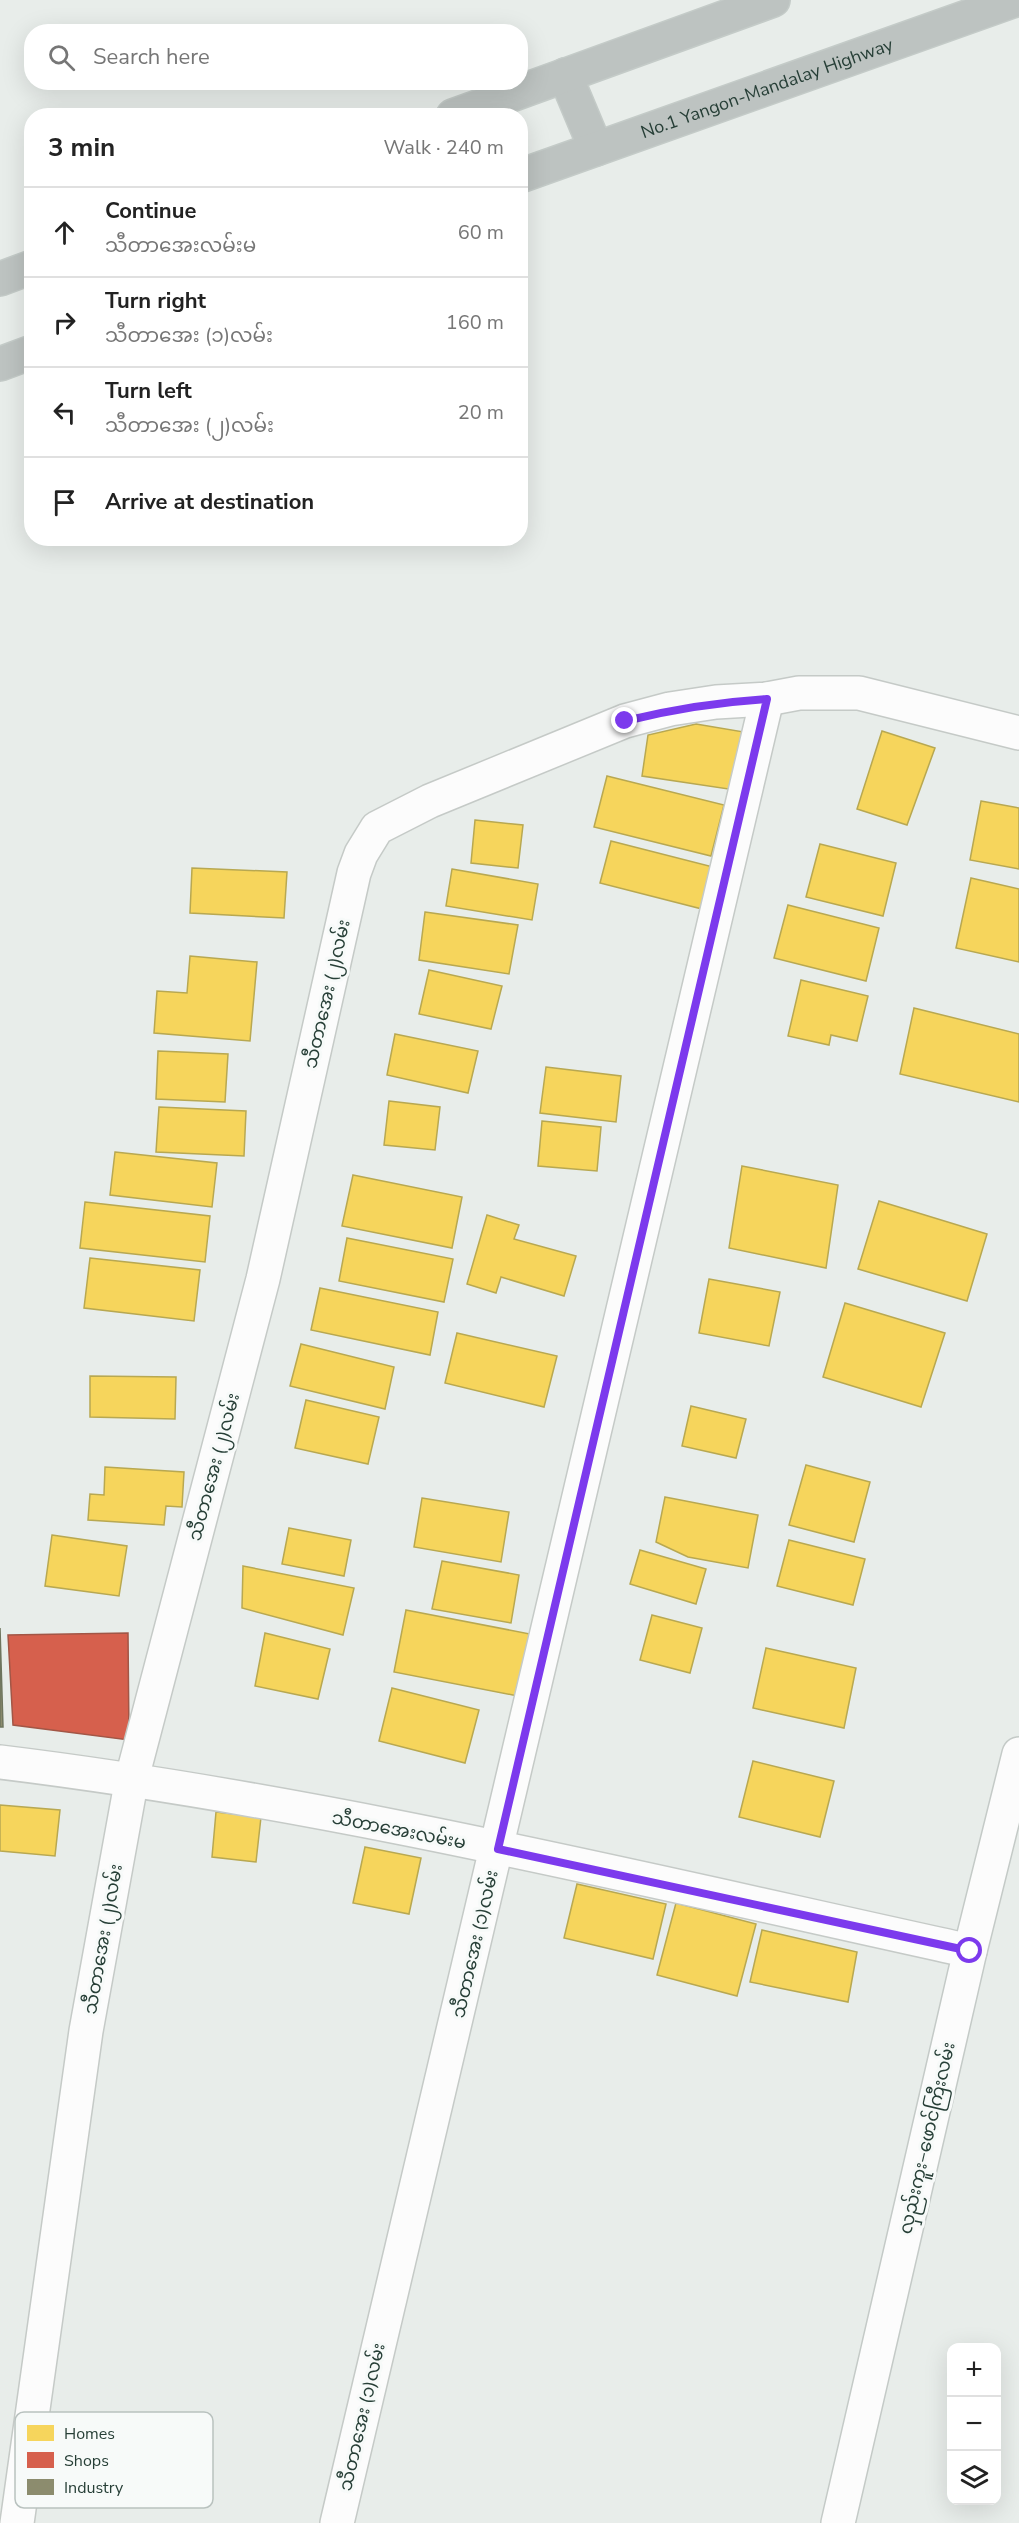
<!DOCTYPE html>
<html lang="en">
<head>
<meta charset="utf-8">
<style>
	:root { --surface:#fff; --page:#f2f2f2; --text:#222; --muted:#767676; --line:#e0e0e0 }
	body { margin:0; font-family:"Nunito Sans","Noto Sans Myanmar",sans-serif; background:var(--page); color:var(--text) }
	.controls { position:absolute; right:18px; bottom:18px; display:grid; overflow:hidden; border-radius:12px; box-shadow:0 6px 24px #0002 }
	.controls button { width:54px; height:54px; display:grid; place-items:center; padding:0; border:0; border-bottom:2px solid var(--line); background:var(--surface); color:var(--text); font:30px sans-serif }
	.stop { position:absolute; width:18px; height:18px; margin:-14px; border:4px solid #7c3aed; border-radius:50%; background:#fff }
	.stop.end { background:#7c3aed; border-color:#fff; box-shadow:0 2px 6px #0008 }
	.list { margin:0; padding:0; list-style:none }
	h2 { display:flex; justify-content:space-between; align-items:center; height:78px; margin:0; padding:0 24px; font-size:26px }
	h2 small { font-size:20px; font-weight:400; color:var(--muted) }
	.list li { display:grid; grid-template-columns:39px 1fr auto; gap:18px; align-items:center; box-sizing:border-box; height:90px; padding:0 24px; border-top:2px solid var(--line) }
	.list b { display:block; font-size:22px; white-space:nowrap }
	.list p { margin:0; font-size:20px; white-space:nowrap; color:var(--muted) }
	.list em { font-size:20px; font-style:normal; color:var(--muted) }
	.icon { flex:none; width:33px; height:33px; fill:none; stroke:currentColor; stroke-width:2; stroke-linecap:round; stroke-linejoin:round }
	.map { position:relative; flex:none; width:1019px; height:2523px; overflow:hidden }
	.search { position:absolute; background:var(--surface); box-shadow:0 6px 24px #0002; left:24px; top:24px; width:504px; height:66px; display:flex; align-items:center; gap:15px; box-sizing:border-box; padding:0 21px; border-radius:24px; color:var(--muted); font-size:22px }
	.panel { position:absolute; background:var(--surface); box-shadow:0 6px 24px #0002; left:24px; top:108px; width:504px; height:438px; border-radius:24px }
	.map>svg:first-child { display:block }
</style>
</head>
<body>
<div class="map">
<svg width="1019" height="2523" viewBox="0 0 1019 2523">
	<rect width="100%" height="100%" fill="#e8edea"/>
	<g fill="#f6d55c" stroke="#b8a851" stroke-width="1.5">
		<path d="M696 724 744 732 735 790 642 776 648 735Z"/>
		<path d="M882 731 935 748 907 825 857 809Z"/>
		<path d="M607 776 724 805 711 856 594 827Z"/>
		<path d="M981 801 1019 808V869L970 860Z"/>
		<path d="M475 820 523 825 518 868 471 863Z"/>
		<path d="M611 841 713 867 702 909 600 883Z"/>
		<path d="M820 844 896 863 883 916 806 897Z"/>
		<path d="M192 868 287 872 284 918 190 913Z"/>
		<path d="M452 869 538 884 532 920 446 906Z"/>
		<path d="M971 878 1019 889V962L956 948Z"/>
		<path d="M788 905 879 928 866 981 774 958Z"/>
		<path d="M425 912 518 925 509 974 419 960Z"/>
		<path d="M190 956 257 962 250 1041 154 1033 157 991 187 993Z"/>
		<path d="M429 970 502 986 491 1029 419 1014Z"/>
		<path d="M801 980 868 996 857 1041 831 1035 829 1045 788 1036Z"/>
		<path d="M914 1008 1019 1034V1102L900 1074Z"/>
		<path d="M395 1034 478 1051 468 1093 387 1075Z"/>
		<path d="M158 1051 228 1054 225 1102 156 1099Z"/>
		<path d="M546 1067 621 1076 616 1122 540 1113Z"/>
		<path d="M389 1101 440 1107 435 1150 384 1145Z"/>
		<path d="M159 1107 246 1111 244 1156 156 1152Z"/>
		<path d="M542 1121 601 1127 597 1171 538 1166Z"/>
		<path d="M115 1152 217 1163 212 1207 110 1195Z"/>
		<path d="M742 1166 838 1185 826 1268 729 1248Z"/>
		<path d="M353 1175 462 1197 452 1248 342 1226Z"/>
		<path d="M879 1201 987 1234 967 1301 858 1269Z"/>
		<path d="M85 1202 210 1216 205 1262 80 1248Z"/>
		<path d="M487 1215 519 1225 514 1239 576 1256 564 1296 501 1277 496 1293 467 1284Z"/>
		<path d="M347 1238 453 1259 444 1302 339 1281Z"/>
		<path d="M90 1258 200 1270 194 1321 84 1308Z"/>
		<path d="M709 1279 780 1292 769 1346 699 1333Z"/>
		<path d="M320 1288 438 1312 430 1355 311 1330Z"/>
		<path d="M845 1303 945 1333 921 1407 823 1377Z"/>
		<path d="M457 1333 557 1356 544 1407 445 1383Z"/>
		<path d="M301 1344 394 1367 385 1409 290 1386Z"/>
		<path d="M90 1376 176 1377 175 1419 90 1417Z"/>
		<path d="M306 1400 379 1417 368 1464 295 1448Z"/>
		<path d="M691 1406 746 1419 736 1458 682 1446Z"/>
		<path d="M806 1465 870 1482 854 1542 789 1525Z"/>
		<path d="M105 1467 184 1472 182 1507 166 1506 164 1525 88 1520 90 1494 104 1495Z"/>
		<path d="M665 1497 758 1515 748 1568 688 1557 656 1542Z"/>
		<path d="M422 1498 509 1512 501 1562 414 1547Z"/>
		<path d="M289 1528 351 1540 344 1576 282 1564Z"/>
		<path d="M52 1535 127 1546 119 1596 45 1586Z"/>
		<path d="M789 1540 865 1559 853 1605 777 1586Z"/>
		<path d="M640 1550 706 1569 696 1604 630 1584Z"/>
		<path d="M442 1561 519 1575 511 1623 432 1609Z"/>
		<path d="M243 1566 354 1588 343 1635 242 1608Z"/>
		<path d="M406 1610 530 1634 518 1696 394 1672Z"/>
		<path d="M652 1615 702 1628 690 1673 640 1660Z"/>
		<path d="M265 1633 330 1649 318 1699 255 1686Z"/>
		<path d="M766 1648 856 1668 844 1728 753 1708Z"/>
		<path d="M392 1688 479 1710 465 1763 379 1741Z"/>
		<path d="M753 1761 834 1781 820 1837 739 1817Z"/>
		<path d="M0 1805 60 1810 55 1856 0 1851Z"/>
		<path d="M216 1812 261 1817 256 1862 212 1857Z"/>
		<path d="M365 1847 421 1858 409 1914 353 1903Z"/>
		<path d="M577 1884 666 1904 653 1959 564 1938Z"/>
		<path d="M676 1903 756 1924 737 1996 657 1975Z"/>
		<path d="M762 1930 857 1952 848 2002 750 1982Z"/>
	</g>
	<path fill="#d6604d" stroke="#a25646" stroke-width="1.5" d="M128 1633 129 1740 13 1725 8 1635Z"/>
	<path fill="#8c8c6e" stroke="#6e755e" stroke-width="1.5" d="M0 1628 3 1727H0Z"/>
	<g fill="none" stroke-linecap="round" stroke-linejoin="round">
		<g stroke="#c5cac7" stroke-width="36">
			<g id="street">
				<path d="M0 1762C327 1802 649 1881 970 1951"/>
				<path d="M17 2523 86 2031 132 1778 263 1279 354 873 361 854 377 828 430 801 625 721 670 709 716 702 767 699 799 693H859L1019 733"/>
				<path d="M337 2523 767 699"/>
			</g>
		</g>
		<g stroke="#c4cac7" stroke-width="36">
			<path id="secondary" d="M838 2523 970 1951 1019 1754"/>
		</g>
		<g stroke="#c4cbc8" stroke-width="36">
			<g id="highway">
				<path d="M565 75 596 149"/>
				<path d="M453 116 773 0"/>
				<path id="s1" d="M520 176 1015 0"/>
				<path d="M0 279 32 267"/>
				<path d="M0 364 32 352"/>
			</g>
		</g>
		<use href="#street" stroke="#fcfcfc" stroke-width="33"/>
		<use href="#secondary" stroke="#fcfcfc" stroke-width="33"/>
		<use href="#highway" stroke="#bdc3c1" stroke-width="33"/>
	</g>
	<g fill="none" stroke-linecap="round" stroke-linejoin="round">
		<path stroke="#7c3aed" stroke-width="8" d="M625 721C673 709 718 702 767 699L498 1849 970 1951"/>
	</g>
	<g text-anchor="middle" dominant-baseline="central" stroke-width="6" stroke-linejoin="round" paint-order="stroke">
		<g font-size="18" fill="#273f37" stroke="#f7faf9">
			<text stroke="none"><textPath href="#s1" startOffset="262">No.1 Yangon-Mandalay Highway</textPath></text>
			<text transform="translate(327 994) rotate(-77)">သီတာအေး (၂)လမ်း</text>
			<text transform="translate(214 1467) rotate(-75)">သီတာအေး (၂)လမ်း</text>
			<text transform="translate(399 1830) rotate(11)">သီတာအေးလမ်းမ</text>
			<text transform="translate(103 1939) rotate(-80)">သီတာအေး (၂)လမ်း</text>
			<text transform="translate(475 1944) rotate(-77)">သီတာအေး (၁)လမ်း</text>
			<text transform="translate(927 2138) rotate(-77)">လှည်းကူး−ဖောင်ကြီးလမ်း</text>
			<text transform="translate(362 2417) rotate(-77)">သီတာအေး (၁)လမ်း</text>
		</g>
	</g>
	<rect x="15" y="2412" width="198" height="96" rx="9" fill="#f7faf9" stroke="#b9c2bf" stroke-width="1.5"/>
	<rect x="27" y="2425" width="27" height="16" fill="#f6d55c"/>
	<rect x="27" y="2452" width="27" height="16" fill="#d6604d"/>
	<rect x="27" y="2479" width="27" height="16" fill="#8c8c6e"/>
	<g font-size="16" fill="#273f37">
		<text x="64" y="2439">Homes</text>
		<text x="64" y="2466">Shops</text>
		<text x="64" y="2493">Industry</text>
	</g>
</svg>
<div class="controls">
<button>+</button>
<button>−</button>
<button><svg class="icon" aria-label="layers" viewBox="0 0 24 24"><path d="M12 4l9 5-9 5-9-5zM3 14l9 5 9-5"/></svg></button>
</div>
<div class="stop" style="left:970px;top:1951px"></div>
<div class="stop end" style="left:625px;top:721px"></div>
<div class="search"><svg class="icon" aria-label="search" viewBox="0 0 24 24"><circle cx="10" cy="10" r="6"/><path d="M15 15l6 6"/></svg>Search here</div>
<section class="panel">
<h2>3 min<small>Walk · 240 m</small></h2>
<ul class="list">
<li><svg class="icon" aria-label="ahead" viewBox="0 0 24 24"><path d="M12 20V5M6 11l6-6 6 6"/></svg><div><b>Continue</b><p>သီတာအေးလမ်းမ</p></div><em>60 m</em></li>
<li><svg class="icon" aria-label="right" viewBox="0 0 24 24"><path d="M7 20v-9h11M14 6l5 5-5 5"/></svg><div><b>Turn right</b><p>သီတာအေး (၁)လမ်း</p></div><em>160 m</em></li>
<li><svg class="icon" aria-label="left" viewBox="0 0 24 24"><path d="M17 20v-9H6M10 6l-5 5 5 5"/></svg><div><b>Turn left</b><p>သီတာအေး (၂)လမ်း</p></div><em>20 m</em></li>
<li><svg class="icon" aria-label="arrive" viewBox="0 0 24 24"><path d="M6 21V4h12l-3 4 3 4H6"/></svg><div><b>Arrive at destination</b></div></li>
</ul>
</section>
</div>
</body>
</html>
